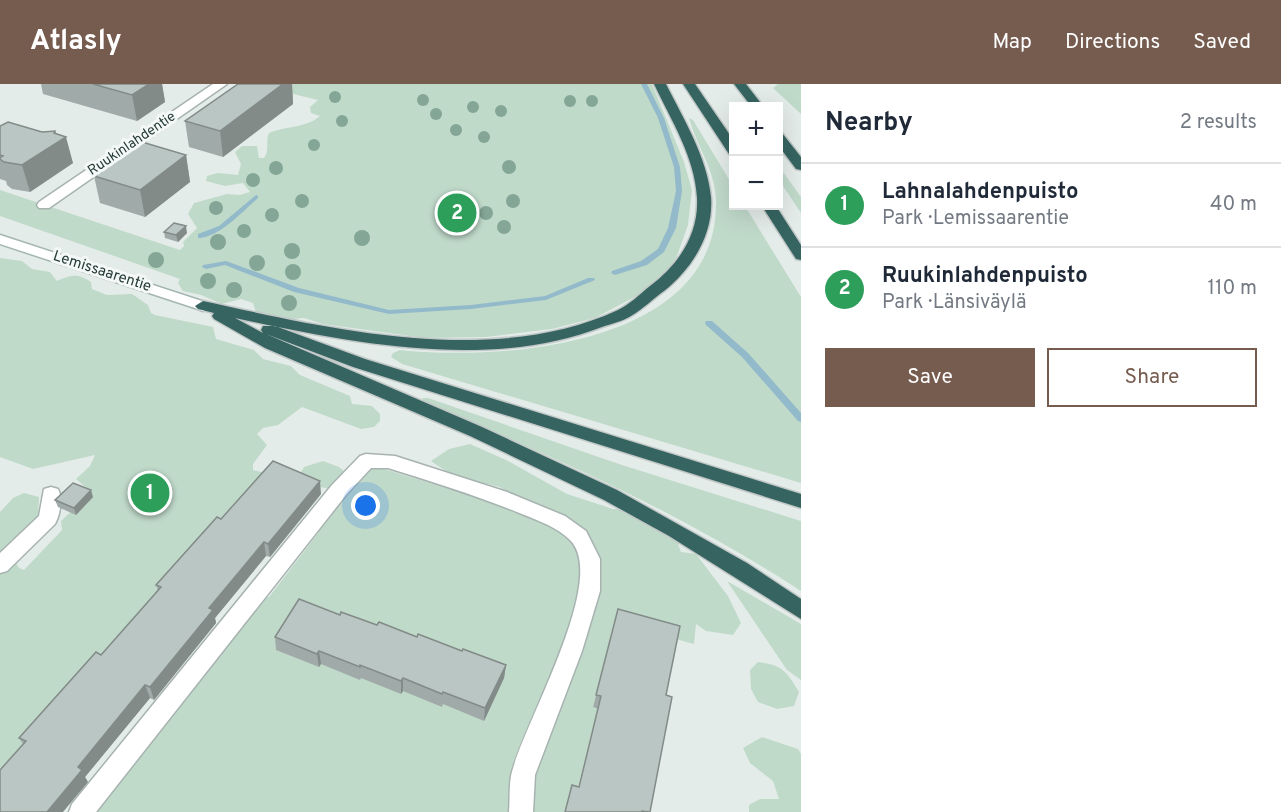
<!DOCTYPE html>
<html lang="en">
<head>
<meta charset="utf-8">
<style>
	:root { --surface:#fff; --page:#f6f6f7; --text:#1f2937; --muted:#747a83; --line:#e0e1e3; --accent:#765b4f }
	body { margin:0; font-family:Overpass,sans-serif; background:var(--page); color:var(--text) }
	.controls { position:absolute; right:18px; top:18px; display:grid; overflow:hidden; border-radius:0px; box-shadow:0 6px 24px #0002 }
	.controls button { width:54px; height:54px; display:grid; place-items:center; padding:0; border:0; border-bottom:2px solid var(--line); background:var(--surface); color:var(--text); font:30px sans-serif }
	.you { position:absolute; left:366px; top:422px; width:21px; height:21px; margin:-15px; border:4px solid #fff; border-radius:50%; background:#1a73e8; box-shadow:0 0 0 9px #1a73e833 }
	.badge { display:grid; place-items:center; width:39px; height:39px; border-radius:50%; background:var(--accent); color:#fff; font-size:20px; font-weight:700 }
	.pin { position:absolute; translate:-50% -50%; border:3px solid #fff; box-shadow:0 2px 6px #0006 }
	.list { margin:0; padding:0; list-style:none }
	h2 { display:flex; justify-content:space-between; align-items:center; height:78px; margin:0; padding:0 24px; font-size:26px }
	h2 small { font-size:20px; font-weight:400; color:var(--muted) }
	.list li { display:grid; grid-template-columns:39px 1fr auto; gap:18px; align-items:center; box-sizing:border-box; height:84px; padding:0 24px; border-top:2px solid var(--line) }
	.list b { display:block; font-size:22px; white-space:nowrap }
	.list p { margin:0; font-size:20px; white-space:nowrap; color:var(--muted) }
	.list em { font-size:20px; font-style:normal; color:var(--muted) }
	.actions { display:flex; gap:12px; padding:18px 24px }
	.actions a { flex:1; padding:14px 0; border:2px solid var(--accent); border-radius:0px; text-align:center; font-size:21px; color:var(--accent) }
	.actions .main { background:var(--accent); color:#fff }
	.map { position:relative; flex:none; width:801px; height:728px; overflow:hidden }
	header { display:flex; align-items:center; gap:36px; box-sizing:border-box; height:84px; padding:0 30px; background:var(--accent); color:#fff }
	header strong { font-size:28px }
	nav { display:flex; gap:33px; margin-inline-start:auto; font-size:21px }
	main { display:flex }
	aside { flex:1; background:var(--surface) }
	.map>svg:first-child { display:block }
</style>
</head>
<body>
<header>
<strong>Atlasly</strong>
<nav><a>Map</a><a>Directions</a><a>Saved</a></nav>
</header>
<main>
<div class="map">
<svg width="801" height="728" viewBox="0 0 801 728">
	<rect width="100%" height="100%" fill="#e4ece9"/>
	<g fill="#c0daca">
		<path d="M252 0H652L684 78 692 106 688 141 677 172 664 193 642 209 595 234 552 245 486 253 425 254 323 240 304 234 281 236 257 231 253 219 241 215 222 220 201 211 183 207 178 199 180 195 0 132V106L180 166 184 162 183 158 197 144 188 130 194 119 227 110 240 111 250 108 243 99 225 102 206 97 207 92 218 89 238 91 241 80 235 68 242 62H257L259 74H264C270 66 265 58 269 49 286 42 306 44 320 32L311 29 310 23 318 16Z"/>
		<path d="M778 0H801V30L773 4Z"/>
		<path d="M689 34 693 36 733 102 734 122H745L801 213V399L402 280 391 273 393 269 400 266C503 277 716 262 716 120 717 89 697 63 689 34Z"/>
		<path d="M778 81 801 113V129L779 96Z"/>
		<path d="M0 174 22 177 32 185 50 188 57 197C71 191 77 189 91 198L92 205 107 211 132 210 148 221 151 229 155 231 213 243 216 255 254 266 263 275 291 282 300 291 350 312 352 320 372 322 380 330V337L374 343 361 345 302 323 278 341 263 344 257 350 267 361 253 380V386L274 391 0 706V428L13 414 24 409 39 413 37 449 14 476 19 484 24 486 62 446 61 437 91 408 76 395 90 382 95 371 33 385 0 373Z"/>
		<path d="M422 314H428L622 381 801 437V507C684 431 556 372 427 321Z"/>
		<path d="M470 360 506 376 567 410 613 425H630L672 443 681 468 696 470 728 512 741 539 733 551 706 547 696 540 694 560 614 538 593 623 598 625 575 715 565 728H67L98 686 202 565 240 514 269 513 319 448 318 443 345 405 353 406 374 382 485 416 509 410 500 403 453 392 431 377 449 365Z"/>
		<path d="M323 377 339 383 347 390 332 405 320 403 299 392 304 383Z"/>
		<path d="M727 497 801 540V596L787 586Z"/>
		<path d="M758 578C783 581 787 588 799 608L794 622 777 625 758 618 751 605 750 586Z"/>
		<path d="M762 653 798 665 801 670V728H749V721L760 715H779L773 697 750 679 743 664Z"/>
	</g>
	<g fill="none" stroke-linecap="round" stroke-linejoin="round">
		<g fill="#93baca" fill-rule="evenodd">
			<path d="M641 0H647L664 34 680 83 682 107 676 144 664 168 647 181 615 191 611 189 612 187 641 177 658 165 668 144 676 107 674 83 658 34Z"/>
			<path d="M256 111 258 112V114C243 127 219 154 198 154V150L219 142Z"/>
			<path d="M226 177 299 204 389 226 471 221 545 212 588 194H594L595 196 546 216 471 225 389 230 294 208 225 181 206 185 202 183 203 181Z"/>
			<path d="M706 237H712L748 269 801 329V338L798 337 742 273 706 241 705 239Z"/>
		</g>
		<g stroke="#a7b3b0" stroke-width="3">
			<g id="service">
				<path d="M366 370 395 372 507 408 565 432 586 447 600 475V507L582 567 535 691 533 728H509C510 716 509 703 511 692 521 644 610 495 570 456 557 443 539 437 522 430 478 412 433 398 388 384H371L346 411 96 728H69L72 720 332 401 360 372Z"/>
				<path d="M51 403 58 405C63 414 60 431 55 440L7 487 0 489V469L39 432 44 405Z"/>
			</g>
		</g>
		<g stroke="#a7b3b0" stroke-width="3">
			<path id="minor" d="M213 0H227L49 124H39L37 121 39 118Z"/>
		</g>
		<g stroke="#a4b6b2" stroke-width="3">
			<path id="secondary" d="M0 151 208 219 211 222 203 227 198 225 0 160Z"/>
		</g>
		<g stroke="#c2c8c7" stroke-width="3">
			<g id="motorway">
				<path d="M654 0H666C684 36 707 73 711 113 714 150 692 185 664 207 653 215 643 225 631 232 623 237 611 240 602 243 489 287 350 259 235 234L263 249 261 246 263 242H275L365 275 801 410V424L353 283 266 250 482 343 617 406 747 479 801 515V535L669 452 604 416 470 352 265 264 214 235 212 232 214 229 198 225 195 222 203 217C331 245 493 284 618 226 629 221 640 210 650 202 678 181 699 151 697 114 695 73 671 36 654 0Z"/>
				<path d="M683 0H695L734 57V71L729 70Z"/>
				<path d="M734 0H746L763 22H751Z"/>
				<path d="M778 48 782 49 801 73V86L796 85 778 61Z"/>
				<path d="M762 122H776L801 161V176L796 175Z"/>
			</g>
		</g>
		<use href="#service" fill="#fff" fill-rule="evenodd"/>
		<use href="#minor" fill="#fff" fill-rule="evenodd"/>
		<use href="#secondary" fill="#fff" fill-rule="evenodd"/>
		<use href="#motorway" fill="#356461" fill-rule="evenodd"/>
	</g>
	<g fill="#84a696">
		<circle cx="335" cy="13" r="6"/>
		<circle cx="423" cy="16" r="6"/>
		<circle cx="570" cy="17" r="6"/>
		<circle cx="592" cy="17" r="6"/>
		<circle cx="473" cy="23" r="6"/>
		<circle cx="501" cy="27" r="6"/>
		<circle cx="436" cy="30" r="6"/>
		<circle cx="342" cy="37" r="6"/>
		<circle cx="456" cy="46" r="6"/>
		<circle cx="484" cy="53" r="6"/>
		<circle cx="314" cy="61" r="6"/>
		<circle cx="509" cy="83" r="7"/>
		<circle cx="276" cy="84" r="7"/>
		<circle cx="253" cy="96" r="7"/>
		<circle cx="302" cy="117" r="7"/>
		<circle cx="513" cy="117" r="7"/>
		<circle cx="216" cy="124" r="7"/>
		<circle cx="486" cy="129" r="7"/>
		<circle cx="272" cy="131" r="7"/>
		<circle cx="504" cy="143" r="7"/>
		<circle cx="244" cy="147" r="7"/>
		<circle cx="362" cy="154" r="8"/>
		<circle cx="218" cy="158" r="8"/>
		<circle cx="292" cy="167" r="8"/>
		<circle cx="156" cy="176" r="8"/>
		<circle cx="257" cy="179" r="8"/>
		<circle cx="293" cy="188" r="8"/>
		<circle cx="208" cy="197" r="8"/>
		<circle cx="234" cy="206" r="8"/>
		<circle cx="289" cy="219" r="8"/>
	</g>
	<g fill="#a0aaa8">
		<path d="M41 0H162L165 18 137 37 43 10Z"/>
		<path d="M238 0H292L293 20 223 73 189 63 185 37Z"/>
		<path d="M0 42 42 48 55 47 73 79 30 108 12 105 7 101 6 97 0 95Z"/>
		<path d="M186 71 190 98 145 133 100 119 94 92Z"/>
		<path d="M164 148 187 149 178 158 165 154Z"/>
		<path d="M321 410 270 473 266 472 215 534 216 539 154 616 150 614 85 693 88 698 23 660 19 654 101 571 158 507 156 501 221 435Z"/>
		<path d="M93 413 76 431 58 423 55 416Z"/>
		<path d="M618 525 666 611 650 728H565L579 703 598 625 593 623Z"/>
		<path d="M340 531 417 553 506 581 504 594 484 637 443 620 442 623 403 607 401 610 361 594 360 596 321 580 319 583 276 566 275 553Z"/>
	</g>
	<g fill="#828b88">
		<path d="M149 0H162L165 18 137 37 132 11Z"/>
		<path d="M283 0H292L293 20 223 73 220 47Z"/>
		<path d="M55 47 58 58 66 53 73 79 30 108 22 81Z"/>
		<path d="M186 71 190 98 145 133 140 106Z"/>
		<path d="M186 142 187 149 178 158 176 151Z"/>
		<path d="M320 397 321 410 270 473 268 460Z"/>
		<path d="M91 406 93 413 76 431 74 424Z"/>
		<path d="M264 458 266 472 215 534 216 539 154 616 150 603 209 524Z"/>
		<path d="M319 567 321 580 319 583 317 570Z"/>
		<path d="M506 581 504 594 484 637 485 624Z"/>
		<path d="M403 594V607L401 610V597Z"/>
		<path d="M145 601 150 614 85 693 88 698 63 728H47L78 683Z"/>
	</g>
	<g fill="#bac6c3" stroke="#828b88" stroke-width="1.5">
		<path d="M93 0H149L132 11Z"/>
		<path d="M238 0H283L220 47 185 37Z"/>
		<path d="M8 38 42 48 55 47 54 49 66 53 22 81 4 78 0 75V74L3 72 0 71V42Z"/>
		<path d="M142 58 186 71 140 106 94 92Z"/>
		<path d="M174 139 186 142 176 151 164 148Z"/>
		<path d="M273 377 320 397 268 460 264 458 209 524 213 526 150 603 145 601 78 683 82 686 47 728H0V686L26 657 19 654 96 568 101 571 161 503 156 501 217 433 221 435Z"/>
		<path d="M73 399 91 406 74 424 55 416Z"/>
		<path d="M299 515 340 531 341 528 377 541 379 538 417 553 418 550 462 567 463 565 506 581 485 624 443 608 442 610 403 594 401 597 360 581V583L319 567 317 570 275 553Z"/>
		<path d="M618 525 680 542 666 611 672 613 650 728 642 727V728H565L572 701 579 703 601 612 596 611Z"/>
	</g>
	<g text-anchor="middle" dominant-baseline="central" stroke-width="6" stroke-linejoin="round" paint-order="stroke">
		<g font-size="14" fill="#263b38" stroke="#f4f9f7">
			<text transform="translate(132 60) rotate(-34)">Ruukinlahdentie</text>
		</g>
		<g font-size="15" fill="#263b38" stroke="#f4f9f7">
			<text transform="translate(102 188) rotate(18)">Lemissaarentie</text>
		</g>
	</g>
</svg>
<div class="controls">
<button>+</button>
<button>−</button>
</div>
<div class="you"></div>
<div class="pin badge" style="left:150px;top:409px;background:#2e9e5b">1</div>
<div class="pin badge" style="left:457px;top:129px;background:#2e9e5b">2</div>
</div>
<aside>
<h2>Nearby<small>2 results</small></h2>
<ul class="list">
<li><span class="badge" style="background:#2e9e5b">1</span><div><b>Lahnalahdenpuisto</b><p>Park · Lemissaarentie</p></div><em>40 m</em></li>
<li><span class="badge" style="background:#2e9e5b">2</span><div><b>Ruukinlahdenpuisto</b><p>Park · Länsiväylä</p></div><em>110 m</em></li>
</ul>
<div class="actions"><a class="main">Save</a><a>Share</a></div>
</aside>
</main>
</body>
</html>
